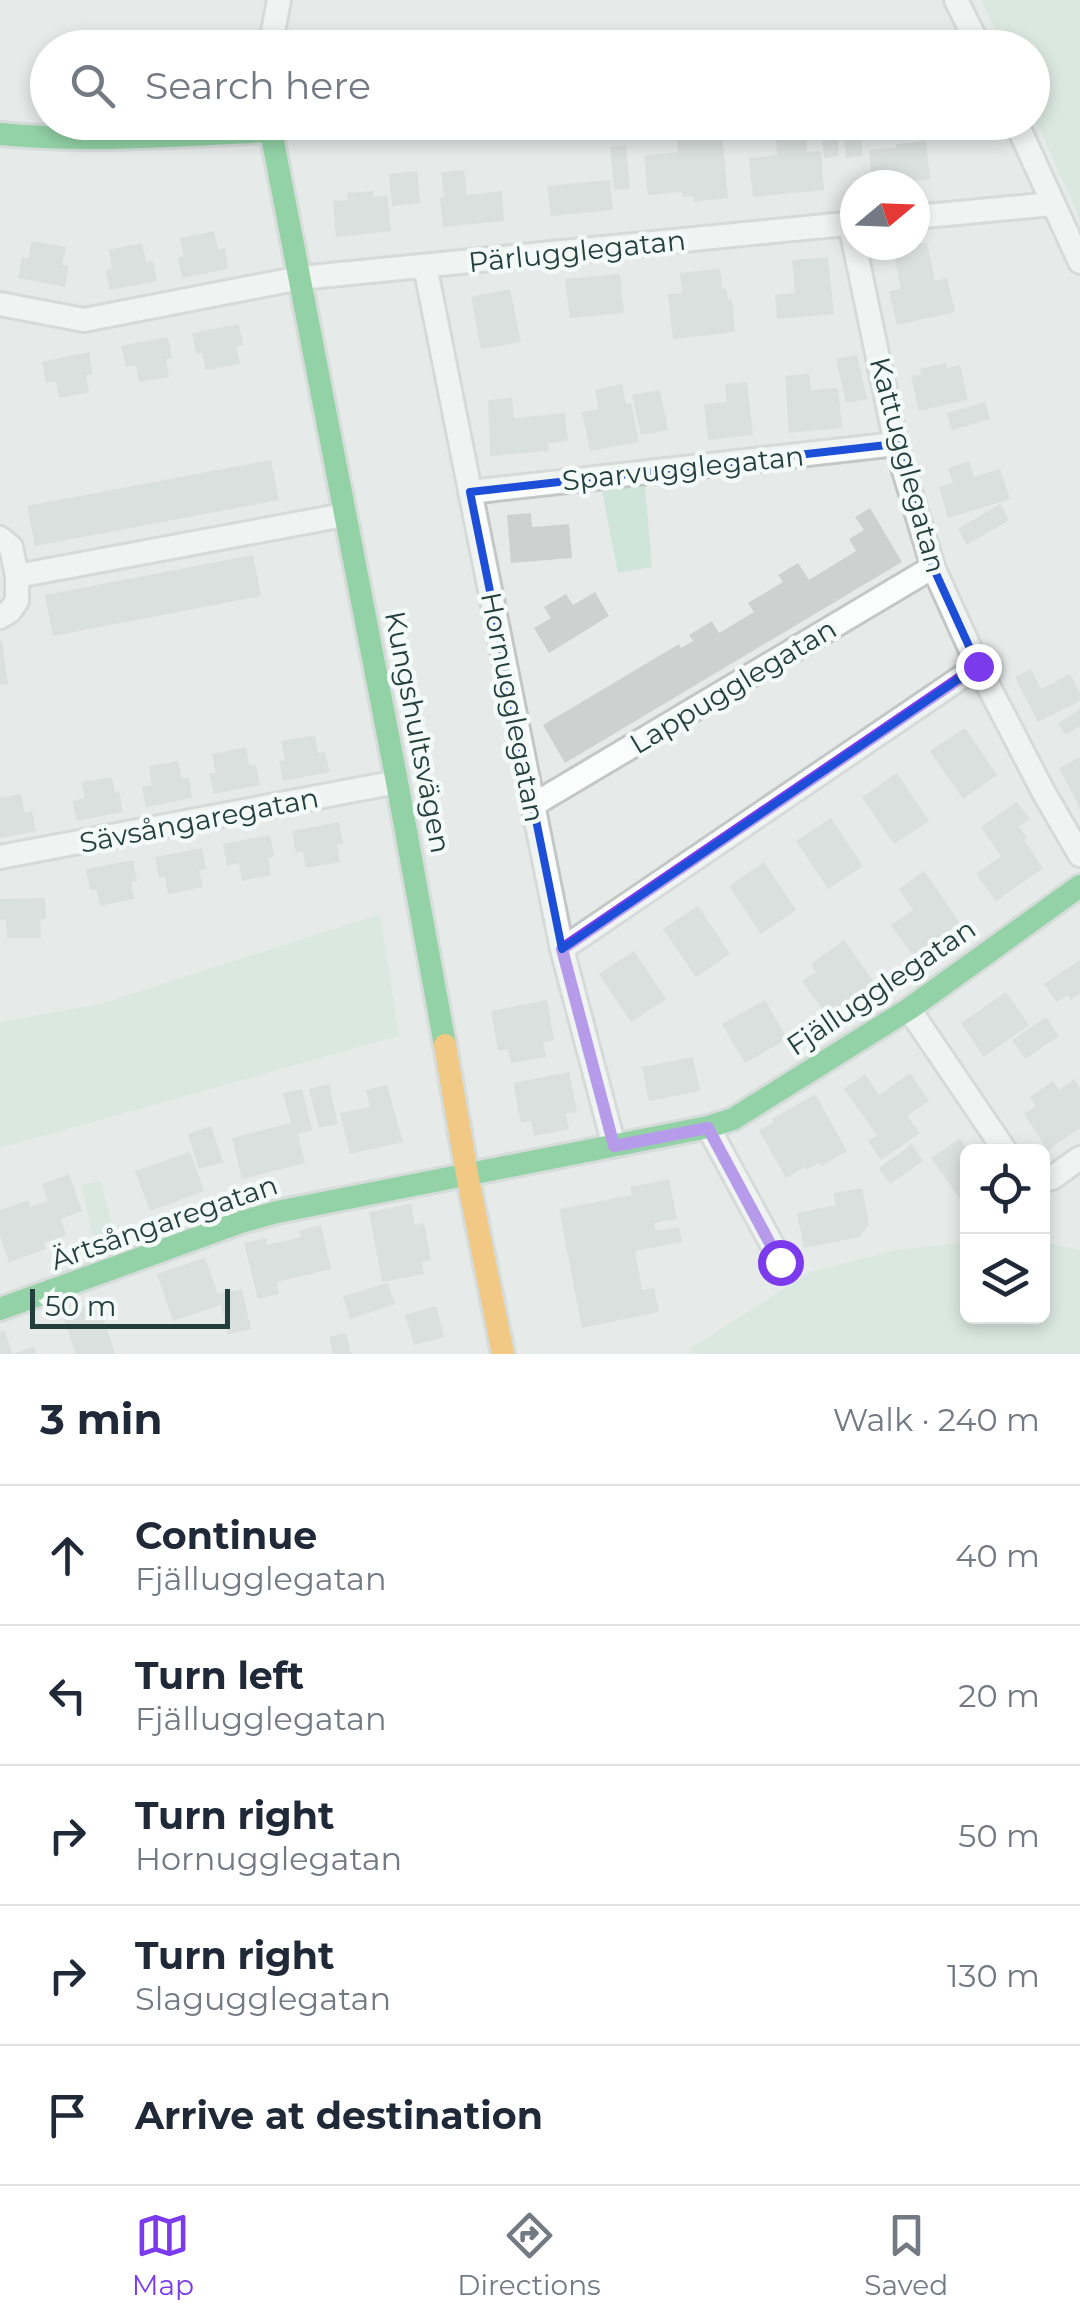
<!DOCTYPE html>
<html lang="en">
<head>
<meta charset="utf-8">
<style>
	:root { --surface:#fff; --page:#f2f2f3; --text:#1f2937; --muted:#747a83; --line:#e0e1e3; --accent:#7c3aed }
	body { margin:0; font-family:Montserrat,sans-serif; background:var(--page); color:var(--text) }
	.controls { position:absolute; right:30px; bottom:30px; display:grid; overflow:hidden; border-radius:15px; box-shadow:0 5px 15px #0003 }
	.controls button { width:90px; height:90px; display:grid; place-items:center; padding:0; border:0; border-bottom:2px solid var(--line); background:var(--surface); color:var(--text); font:50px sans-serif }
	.compass { position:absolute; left:840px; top:170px; width:90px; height:90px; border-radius:50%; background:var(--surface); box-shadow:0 5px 15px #0003; rotate:71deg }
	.scale { position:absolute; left:30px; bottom:25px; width:200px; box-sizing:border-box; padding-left:10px; border:5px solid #233f3d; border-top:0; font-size:28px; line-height:35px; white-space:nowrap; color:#233f3d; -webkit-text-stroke:8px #f4faf8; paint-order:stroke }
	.stop { position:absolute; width:30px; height:30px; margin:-22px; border:8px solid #7c3aed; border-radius:50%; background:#fff }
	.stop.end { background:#7c3aed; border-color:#fff; box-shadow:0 2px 10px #0008 }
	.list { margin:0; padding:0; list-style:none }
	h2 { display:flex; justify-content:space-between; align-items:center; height:130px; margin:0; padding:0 40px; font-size:42px }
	h2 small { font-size:32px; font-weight:400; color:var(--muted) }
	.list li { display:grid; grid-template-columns:65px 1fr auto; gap:30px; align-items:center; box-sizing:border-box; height:140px; padding:0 40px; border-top:2px solid var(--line) }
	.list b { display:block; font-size:38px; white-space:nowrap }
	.list p { margin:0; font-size:32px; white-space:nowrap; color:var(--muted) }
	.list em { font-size:32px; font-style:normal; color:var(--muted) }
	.icon { flex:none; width:55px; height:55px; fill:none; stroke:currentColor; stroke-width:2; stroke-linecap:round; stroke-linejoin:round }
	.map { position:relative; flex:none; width:1080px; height:1354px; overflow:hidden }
	.search { position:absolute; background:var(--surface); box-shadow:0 5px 15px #0003; left:30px; right:30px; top:30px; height:110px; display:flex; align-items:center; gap:25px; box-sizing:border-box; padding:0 35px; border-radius:55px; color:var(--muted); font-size:38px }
	.sheet { height:830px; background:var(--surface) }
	nav { display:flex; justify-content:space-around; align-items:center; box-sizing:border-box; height:140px; border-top:2px solid var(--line); background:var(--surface); font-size:28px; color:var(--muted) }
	nav a { display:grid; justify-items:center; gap:5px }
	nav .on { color:var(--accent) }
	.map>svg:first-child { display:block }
</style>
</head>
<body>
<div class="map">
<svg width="1080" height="1354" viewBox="0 0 1080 1354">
	<rect width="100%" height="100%" fill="#e6ebea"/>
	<g fill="#cfe4da">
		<path d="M981 0H1080V219L1033 114 1032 48 1003 47Z"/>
		<path d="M645 486 652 567 618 573 602 491Z"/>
		<path d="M380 914 399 1036 0 1148V1022L100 1004Z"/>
		<path d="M101 1181 116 1241 95 1245 81 1185Z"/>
		<path d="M967 1242 968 1316H1042L1043 1242 1080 1250V1354H690L691 1348 810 1272 896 1250Z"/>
	</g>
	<g fill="#cdd2d1">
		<path d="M847 122H860L863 156 846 158 842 123Z"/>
		<path d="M837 128 839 156 824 158 821 129Z"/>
		<path d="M722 135 728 198 694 202V196L683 197 682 192 648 195 644 156 678 152 677 139Z"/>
		<path d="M806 136 807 152 821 151 824 190 753 197 749 158 777 155 776 139Z"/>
		<path d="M926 141 930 179 900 183 899 178 872 181 869 150 896 148V144Z"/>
		<path d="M626 145 630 189 614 190 610 147Z"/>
		<path d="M464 170 467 195 502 191 504 221 443 227 440 198 444 197 441 172Z"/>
		<path d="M417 171 420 203 392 206 389 174Z"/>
		<path d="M610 180 613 210 551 216 547 186Z"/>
		<path d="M373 191V197L387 196 391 231 336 237 333 201 348 200 347 193Z"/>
		<path d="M214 231 218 250 225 248 228 269 182 278 178 258 184 256 180 238Z"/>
		<path d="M32 241 66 247 62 265 69 266 65 287 18 278 22 257 28 259Z"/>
		<path d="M927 242 935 281 947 278 955 312 897 325 889 291 901 289 893 250Z"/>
		<path d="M142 243 146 262 153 261 157 281 110 290 106 270 112 269 109 250Z"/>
		<path d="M828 257 834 314 777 319 775 295 795 293 792 260Z"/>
		<path d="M720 269 722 289 726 288 728 300 732 299 735 332 673 339 668 294 682 293 680 273Z"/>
		<path d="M620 274 624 313 570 318 565 279Z"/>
		<path d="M510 289 521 342 481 349 471 297Z"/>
		<path d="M239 324 243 345 236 347 240 364 206 370 202 353 196 354 192 333Z"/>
		<path d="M168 337 172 358 166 359 169 377 139 382 136 365 126 367 121 346Z"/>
		<path d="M89 352 93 374 86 375 89 392 59 398 56 381 46 383 42 362Z"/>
		<path d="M857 355 867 399 846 403 836 359Z"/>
		<path d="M946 363 947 368 960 365 968 400 919 411 911 376 922 374 920 369Z"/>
		<path d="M809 374 811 390 838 388 842 428 789 433 785 376Z"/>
		<path d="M747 382 753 435 708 440 704 404 727 402 725 384Z"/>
		<path d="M622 384 626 404 631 403 639 442 590 451 582 412 599 409 595 390Z"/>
		<path d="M660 390 668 430 641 435 632 395Z"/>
		<path d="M512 398 514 418 565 413 568 441 548 443 549 451 490 456 488 400Z"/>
		<path d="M985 402 990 419 952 430 947 413Z"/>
		<path d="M271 460 279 500 35 546 27 506Z"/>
		<path d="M969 461 974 477 1000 469 1010 499 948 518 939 487 953 483 948 468Z"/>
		<path d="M1000 504 1009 520 967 545 958 529Z"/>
		<path d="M870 508 902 562 565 763 543 725 679 644 681 648 693 641 689 635 712 621 719 633 754 612 748 603 783 582 778 575 798 563 809 580 856 551 849 539 864 530 855 517Z"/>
		<path d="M531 513 532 527 569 524 572 558 511 563 507 515Z"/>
		<path d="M253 555 261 596 53 636 45 595Z"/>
		<path d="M595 592 609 616 549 653 534 628 551 618 544 607 566 594 573 605Z"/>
		<path d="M0 641H2L8 684 0 685Z"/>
		<path d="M1031 669 1041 689 1070 674 1080 693V701L1038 722 1015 677Z"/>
		<path d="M1080 709V726L1066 735 1058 724Z"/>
		<path d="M965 728 997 775 963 799 930 751Z"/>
		<path d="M315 735 318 753 325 752 330 772 283 781 279 761 285 760 281 741Z"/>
		<path d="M246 747 249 766 256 765 260 785 214 794 209 774 216 773 212 754Z"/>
		<path d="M1080 757V808L1059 768Z"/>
		<path d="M178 761 182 779 189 778 192 798 146 807 142 787 152 785 149 766Z"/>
		<path d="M897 773 929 821 894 844 862 797Z"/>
		<path d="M112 777 115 793 119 791 123 812 77 821 72 801 85 798 82 782Z"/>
		<path d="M21 794 25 813 32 811 36 831 0 838V798Z"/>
		<path d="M1017 802 1030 819 1019 827 1027 838 1024 840 1043 868 996 901 976 874 1001 856 981 827Z"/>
		<path d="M831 818 863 866 828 889 796 841Z"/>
		<path d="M339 822 343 843 337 845 340 862 306 868 303 851 296 853 292 831Z"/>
		<path d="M270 835 274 856 268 858 271 875 242 881 239 863 227 866 223 844Z"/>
		<path d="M202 848 206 869 199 871 203 887 168 894 165 877 159 878 155 857Z"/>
		<path d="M133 860 137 881 131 882 134 899 100 906 96 889 90 890 86 869Z"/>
		<path d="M764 862 796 910 761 934 729 886Z"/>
		<path d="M924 871 960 923 913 956 891 925 913 910 899 889Z"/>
		<path d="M45 898 46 919H40L41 938H7L6 919 0 920V899Z"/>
		<path d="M698 906 730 954 696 977 663 929Z"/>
		<path d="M844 940 875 984 828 1017 802 981 816 972 811 964Z"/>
		<path d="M634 951 666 999 631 1022 599 974Z"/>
		<path d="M1080 960V994L1071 1000 1068 995 1057 1002 1044 984Z"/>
		<path d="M1006 992 1029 1025 984 1057 961 1023Z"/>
		<path d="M547 1000 554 1040 543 1042 546 1057 511 1063 508 1049 498 1051 491 1011Z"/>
		<path d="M765 1000 787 1039 745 1063 722 1024Z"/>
		<path d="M1046 1017 1059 1036 1025 1059 1012 1040Z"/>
		<path d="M693 1057 700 1091 649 1101 642 1067Z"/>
		<path d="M569 1072 577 1112 566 1114 569 1129 534 1136 531 1121 521 1123 513 1083Z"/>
		<path d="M910 1073 929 1101 907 1116 920 1133 881 1160 868 1141 877 1135 844 1089 865 1074 879 1095Z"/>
		<path d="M1074 1079 1080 1088V1128L1048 1150 1024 1114 1036 1106 1030 1097 1053 1081 1059 1090Z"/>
		<path d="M329 1084 338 1124 319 1128 309 1089Z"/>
		<path d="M387 1085 403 1142 350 1154 340 1113 370 1107 366 1090Z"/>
		<path d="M302 1089 312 1130 298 1134 305 1163 242 1179 232 1138 291 1123 283 1093Z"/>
		<path d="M815 1094 847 1151 821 1166 819 1163 806 1170 805 1167 786 1178 759 1130 774 1122 772 1119Z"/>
		<path d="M211 1126 223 1162 199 1169 188 1134Z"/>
		<path d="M960 1138 969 1152H968V1210L931 1158Z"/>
		<path d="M912 1144 923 1161 890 1184 879 1168Z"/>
		<path d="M190 1152 204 1191 150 1211 135 1171Z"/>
		<path d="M69 1174 82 1211 61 1219 66 1235 44 1243 46 1249 9 1262 0 1236V1210L28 1200 31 1207 48 1201 42 1184Z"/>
		<path d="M669 1179 677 1219 654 1223 656 1231 679 1227 682 1242 635 1251 642 1290 654 1288 659 1312 582 1328 559 1209 632 1195 630 1187Z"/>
		<path d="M862 1188 869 1224 860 1237 804 1248 797 1213 836 1205 833 1193Z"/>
		<path d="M411 1204 415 1225 424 1223 431 1260 422 1262 424 1274 382 1282 369 1212Z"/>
		<path d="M321 1225 331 1269 277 1282 279 1294 258 1299 244 1243 266 1238 267 1245 301 1237 299 1231Z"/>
		<path d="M205 1258 218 1294 242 1289 251 1329 228 1334 221 1305 173 1321 157 1274Z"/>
		<path d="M388 1283 395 1304 350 1319 343 1296Z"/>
		<path d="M98 1302 115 1354H76L62 1314Z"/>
		<path d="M436 1306 444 1337 414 1345 405 1315Z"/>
		<path d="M5 1331 12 1354 34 1347 36 1354H0V1332Z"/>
		<path d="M346 1333 351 1354H333L329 1337Z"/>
	</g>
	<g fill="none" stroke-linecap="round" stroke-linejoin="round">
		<g stroke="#c3c8c7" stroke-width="28">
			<g id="street">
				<path d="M956 0 980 48"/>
				<path d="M270 48 279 0"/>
				<path d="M1016 122 1080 262"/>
				<path d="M915 217 1053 204"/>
				<path d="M850 224 896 444 933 567 978 666 1044 793 1080 855"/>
				<path d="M425 266 562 949 614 1146"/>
				<path d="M0 304 84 320 300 278 855 223"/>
				<path d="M470 492 896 444"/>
				<path d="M0 538 11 547 17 576V601L10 611 0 617"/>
				<path d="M17 576 344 515"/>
				<path d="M533 805 933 567"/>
				<path d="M0 857 397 782"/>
				<path d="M562 949 978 666"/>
				<path d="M909 1009 1006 1152"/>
				<path d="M708 1127 781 1261"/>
				<path d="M1042 1180 1052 1178 1080 1158"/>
			</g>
		</g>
		<g stroke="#c1c9c7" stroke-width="28">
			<g id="fast">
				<path d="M0 134C90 143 181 135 271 131L397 782 445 1045"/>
				<path d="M0 1309 241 1222 277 1212 708 1127 733 1119 909 1009 1080 886"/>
			</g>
		</g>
		<g stroke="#c1c9c7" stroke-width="28">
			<path id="slow" d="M445 1045 467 1174 503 1354"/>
		</g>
		<use href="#street" stroke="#fbfcfc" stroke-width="22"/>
		<use href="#fast" stroke="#30b455" stroke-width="22"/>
		<use href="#slow" stroke="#ff9f0a" stroke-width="22"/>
	</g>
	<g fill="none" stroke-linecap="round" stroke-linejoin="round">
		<path stroke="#7c3aed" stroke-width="12" d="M780 1262 708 1128 614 1146 562 949 978 666"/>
	</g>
	<path d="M0 0H1080V1354H0ZM896 444 933 567 978 666 562 949 470 492Z" fill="#e6ebea" fill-opacity=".55" fill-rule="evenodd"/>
	<path fill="none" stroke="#1d4ed8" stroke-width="8" stroke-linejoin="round" d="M896 444 933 567 978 666 562 949 470 492Z"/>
	<g text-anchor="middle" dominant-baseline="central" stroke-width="9" stroke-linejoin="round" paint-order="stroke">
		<g font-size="28" fill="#233f3d" stroke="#f4faf8">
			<text transform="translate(577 251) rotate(-6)">Pärlugglegatan</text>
			<text transform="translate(908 465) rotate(75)">Kattugglegatan</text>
			<text transform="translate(683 468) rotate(-6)">Sparvugglegatan</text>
			<text transform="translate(733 686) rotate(-31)">Lappugglegatan</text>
			<text transform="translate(513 707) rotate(79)">Hornugglegatan</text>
			<text transform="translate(418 732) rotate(79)">Kungshultsvägen</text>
			<text transform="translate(199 820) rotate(-11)">Sävsångaregatan</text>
			<text transform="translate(881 987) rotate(-34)">Fjällugglegatan</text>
			<text transform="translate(164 1222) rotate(-19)">Ärtsångaregatan</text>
		</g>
	</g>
</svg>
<div class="controls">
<button><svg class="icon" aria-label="locate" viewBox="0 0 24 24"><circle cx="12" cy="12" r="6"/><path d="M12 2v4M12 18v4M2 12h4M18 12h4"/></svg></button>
<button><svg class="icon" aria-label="layers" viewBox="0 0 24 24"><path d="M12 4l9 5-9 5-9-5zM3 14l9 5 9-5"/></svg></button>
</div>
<svg class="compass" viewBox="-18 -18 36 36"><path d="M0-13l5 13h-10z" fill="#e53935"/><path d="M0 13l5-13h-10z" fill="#747a83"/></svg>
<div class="scale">50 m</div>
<div class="stop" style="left:780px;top:1262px"></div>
<div class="stop end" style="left:978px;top:666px"></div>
<div class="search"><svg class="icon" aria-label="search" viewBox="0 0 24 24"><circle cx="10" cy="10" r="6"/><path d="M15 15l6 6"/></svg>Search here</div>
</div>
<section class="sheet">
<h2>3 min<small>Walk · 240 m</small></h2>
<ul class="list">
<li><svg class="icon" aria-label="ahead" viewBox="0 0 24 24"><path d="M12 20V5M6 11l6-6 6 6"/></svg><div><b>Continue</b><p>Fjällugglegatan</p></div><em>40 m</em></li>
<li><svg class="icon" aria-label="left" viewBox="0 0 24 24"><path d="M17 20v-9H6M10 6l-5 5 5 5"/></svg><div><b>Turn left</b><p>Fjällugglegatan</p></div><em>20 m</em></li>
<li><svg class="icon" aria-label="right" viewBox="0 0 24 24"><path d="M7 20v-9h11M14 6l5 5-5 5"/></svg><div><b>Turn right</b><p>Hornugglegatan</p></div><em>50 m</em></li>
<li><svg class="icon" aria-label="right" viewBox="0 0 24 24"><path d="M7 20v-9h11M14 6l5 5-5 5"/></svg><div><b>Turn right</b><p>Slagugglegatan</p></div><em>130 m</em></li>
<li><svg class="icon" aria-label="arrive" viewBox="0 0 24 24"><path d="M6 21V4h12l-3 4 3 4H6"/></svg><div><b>Arrive at destination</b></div></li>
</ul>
</section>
<nav>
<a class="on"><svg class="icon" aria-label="map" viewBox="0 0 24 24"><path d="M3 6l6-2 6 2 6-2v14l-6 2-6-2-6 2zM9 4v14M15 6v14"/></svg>Map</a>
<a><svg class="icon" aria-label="directions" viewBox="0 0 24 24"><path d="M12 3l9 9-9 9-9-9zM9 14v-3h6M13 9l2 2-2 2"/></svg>Directions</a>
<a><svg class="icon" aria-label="saved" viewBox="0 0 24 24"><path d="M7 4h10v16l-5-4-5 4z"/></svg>Saved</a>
</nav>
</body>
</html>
